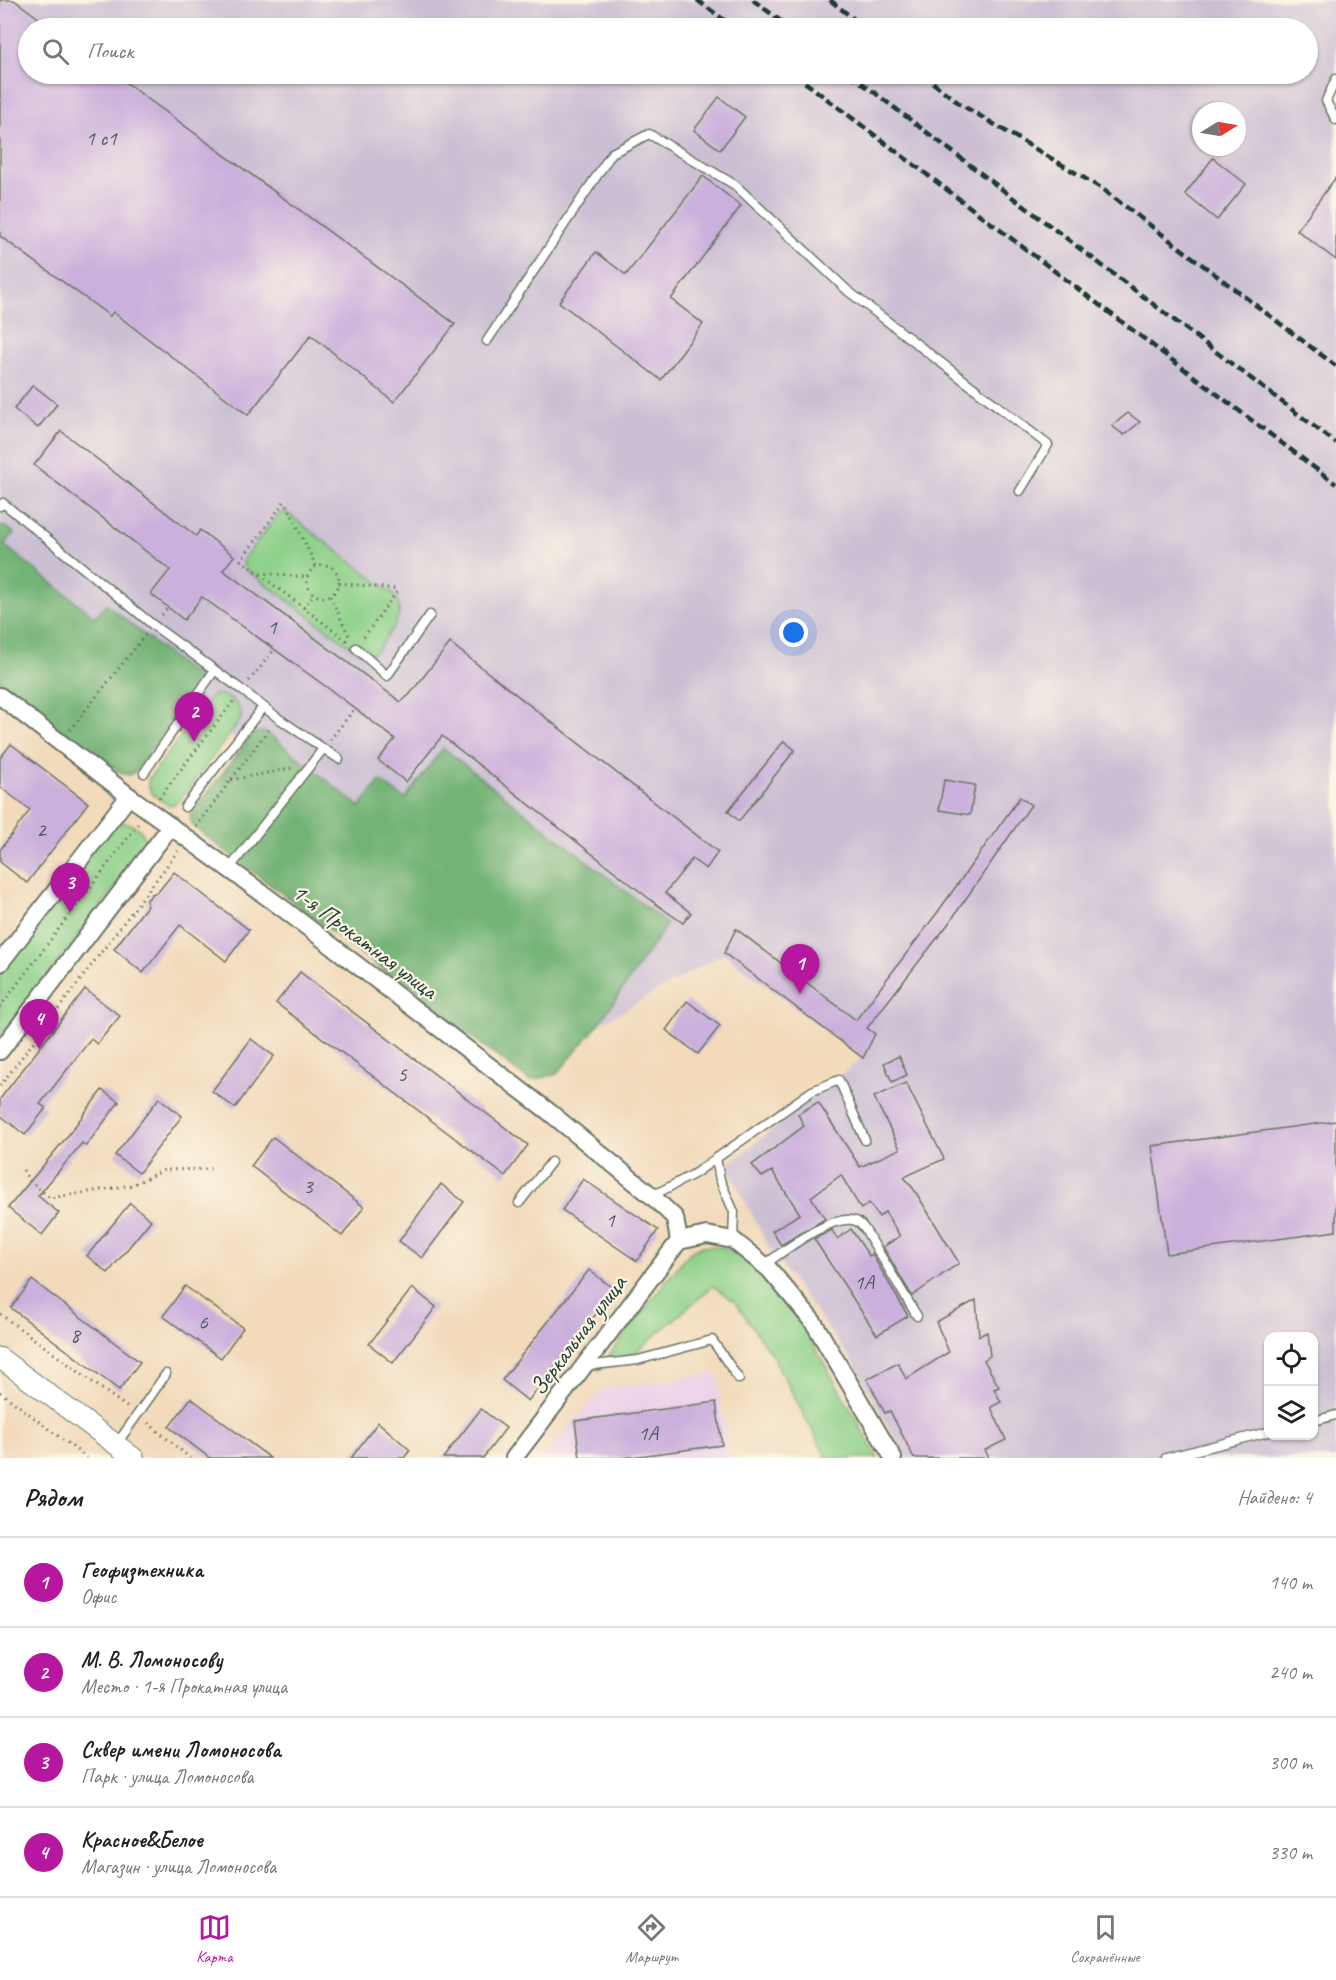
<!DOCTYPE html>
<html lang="ru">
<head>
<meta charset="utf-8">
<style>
	:root { --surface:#fff; --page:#f6f6f6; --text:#222; --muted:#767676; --line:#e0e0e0; --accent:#b5179e }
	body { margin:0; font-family:Caveat,sans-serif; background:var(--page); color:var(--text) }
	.controls { position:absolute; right:18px; bottom:18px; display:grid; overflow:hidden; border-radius:12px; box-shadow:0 2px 4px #0004 }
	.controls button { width:54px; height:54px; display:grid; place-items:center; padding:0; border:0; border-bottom:2px solid var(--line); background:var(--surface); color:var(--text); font:30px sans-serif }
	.compass { position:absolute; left:1192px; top:102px; width:54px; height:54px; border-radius:50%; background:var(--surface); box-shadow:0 2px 4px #0004; rotate:79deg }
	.you { position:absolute; left:794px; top:633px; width:21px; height:21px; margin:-15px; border:4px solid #fff; border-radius:50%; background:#1a73e8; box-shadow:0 0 0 9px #1a73e833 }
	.badge { display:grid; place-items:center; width:39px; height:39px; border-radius:50%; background:var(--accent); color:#fff; font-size:20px; font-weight:700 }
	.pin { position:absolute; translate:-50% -50px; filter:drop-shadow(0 2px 3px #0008) }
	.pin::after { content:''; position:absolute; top:32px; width:21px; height:18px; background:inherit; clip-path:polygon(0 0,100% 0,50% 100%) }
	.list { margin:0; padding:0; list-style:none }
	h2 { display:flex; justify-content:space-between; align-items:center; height:78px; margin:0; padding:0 24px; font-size:26px }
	h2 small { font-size:20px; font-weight:400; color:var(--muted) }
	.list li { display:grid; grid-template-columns:39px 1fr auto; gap:18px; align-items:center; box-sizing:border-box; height:90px; padding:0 24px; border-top:2px solid var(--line) }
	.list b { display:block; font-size:22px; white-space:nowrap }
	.list p { margin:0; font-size:20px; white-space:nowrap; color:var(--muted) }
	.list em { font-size:20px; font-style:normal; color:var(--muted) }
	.icon { flex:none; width:33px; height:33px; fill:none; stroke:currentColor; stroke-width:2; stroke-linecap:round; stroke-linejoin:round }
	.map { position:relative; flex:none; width:1336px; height:1458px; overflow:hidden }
	.search { position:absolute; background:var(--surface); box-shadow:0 2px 4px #0004; left:18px; right:18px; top:18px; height:66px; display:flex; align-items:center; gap:15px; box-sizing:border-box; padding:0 21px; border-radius:33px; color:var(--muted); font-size:22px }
	.sheet { height:438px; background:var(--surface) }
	nav { display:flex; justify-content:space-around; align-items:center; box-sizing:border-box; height:84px; border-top:2px solid var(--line); background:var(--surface); font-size:16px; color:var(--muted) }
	nav a { display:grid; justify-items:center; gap:3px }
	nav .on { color:var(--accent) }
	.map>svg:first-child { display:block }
</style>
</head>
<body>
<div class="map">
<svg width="1336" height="1458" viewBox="0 0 1336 1458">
	<rect width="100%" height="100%" fill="#fcf5e5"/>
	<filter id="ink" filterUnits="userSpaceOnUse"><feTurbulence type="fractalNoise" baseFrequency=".0167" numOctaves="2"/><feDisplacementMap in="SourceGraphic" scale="12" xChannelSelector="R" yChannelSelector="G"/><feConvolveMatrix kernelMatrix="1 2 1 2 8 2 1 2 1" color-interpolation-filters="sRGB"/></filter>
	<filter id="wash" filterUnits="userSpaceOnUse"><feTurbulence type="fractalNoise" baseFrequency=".008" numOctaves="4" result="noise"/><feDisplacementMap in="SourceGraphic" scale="24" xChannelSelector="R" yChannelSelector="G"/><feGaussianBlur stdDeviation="1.35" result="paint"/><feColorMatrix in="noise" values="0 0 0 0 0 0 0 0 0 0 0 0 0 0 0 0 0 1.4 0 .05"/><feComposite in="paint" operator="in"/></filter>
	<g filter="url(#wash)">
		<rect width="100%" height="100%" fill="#f2dabb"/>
		<path fill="#edd1e9" d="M717 1373 729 1458H542L601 1390Z"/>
		<path fill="#ccbfd4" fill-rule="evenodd" d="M0 0H1336V1458H905L855 1365 769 1248 727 1166 862 1058 724 953 598 1025 0 556ZM28 28H1308V74H28ZM1201 111H1237V147H1201ZM1268 1336H1314V1436H1268Z"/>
		<g fill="#8fd18a" stroke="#57875f" stroke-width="1.5">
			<path d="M283 512 287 513 392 593C407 610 396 624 384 640 381 645 377 653 371 654 367 655 361 652 357 651L245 569 243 560 278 515Z"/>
			<path d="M216 694C228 695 243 706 241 719L181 799 175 804 168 805C157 798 148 794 148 780L209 699Z"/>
			<path d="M118 822C133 822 144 829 147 845L0 1038V973L108 829Z"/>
			<path d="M703 1246 727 1247 764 1278 804 1328 878 1458H827L772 1355 735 1302 713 1286 636 1352 598 1370 682 1261 692 1251Z"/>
		</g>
		<g fill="#73b376" stroke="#497855" stroke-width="1.5">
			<path d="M0 526 6 527 14 533 4 545 95 617 106 604 196 677 198 683 194 691 137 770 130 775 123 774 0 685Z"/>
			<path d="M258 732H264L270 735 360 807 380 781 405 799 443 748 667 924 598 1025 557 1074 530 1081 194 827 191 823 190 816 251 736Z"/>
		</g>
		<g id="blocks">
			<g fill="#cbafdc">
				<path d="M0 0H14L52 28H28V74H114L455 324 394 402 311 335 248 415 113 312 110 316 0 236Z"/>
				<path d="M719 97 745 117 720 150 694 130Z"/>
				<path d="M1213 158 1246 184 1217 220 1185 194Z"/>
				<path d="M703 176 741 206 671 299 703 324 661 380 559 302 596 252 626 275Z"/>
				<path d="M1336 177V260L1297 230Z"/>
				<path d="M33 385 57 404 38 428 14 409Z"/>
				<path d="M1128 413 1140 422 1124 435 1112 426Z"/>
				<path d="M61 431 196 536 200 530 234 556 223 570 401 702 410 694 450 643 718 852 706 869 692 859 665 893 691 913 683 923 656 904 442 736 406 782 378 760 395 739 332 691 202 597 184 620 151 594 170 570 34 465Z"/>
				<path d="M784 741 795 750 739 821 728 811Z"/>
				<path d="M11 744 88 803 27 883 0 862V850L30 810 0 787V758Z"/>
				<path d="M944 780 975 785 970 815 939 810Z"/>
				<path d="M1020 797 1031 805 949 923 867 1028 875 1034 863 1058 724 953 736 929 856 1020 937 913Z"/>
				<path d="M174 872 249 930 226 961 180 925 143 973 114 949 147 906V900L152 894 158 892Z"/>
				<path d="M300 972 528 1145 505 1176 276 1003Z"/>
				<path d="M85 989 120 1016 97 1044 91 1039 40 1104 46 1108 25 1135 0 1115V1099Z"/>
				<path d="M687 1001 720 1026 698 1054 666 1030Z"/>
				<path d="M251 1039 274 1056 235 1108 212 1091Z"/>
				<path d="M899 1056 907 1075 892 1082 884 1063Z"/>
				<path d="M906 1083 944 1159 904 1177 915 1191 959 1263 912 1296 883 1247 900 1236 885 1212 879 1217 869 1203 861 1209 841 1175 811 1197 825 1219 781 1245 772 1231 800 1214 772 1171 762 1177 752 1165 804 1126 798 1114 818 1102 860 1167 900 1149 874 1097Z"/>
				<path d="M102 1090 119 1102 86 1146 82 1143 38 1196 59 1213 42 1235 8 1208 66 1138Z"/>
				<path d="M159 1098 182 1116 139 1173 115 1155Z"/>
				<path d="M1336 1121V1231L1167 1254 1152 1146Z"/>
				<path d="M273 1137 364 1207 342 1236 251 1166Z"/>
				<path d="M583 1179 658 1230 637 1261 562 1210Z"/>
				<path d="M441 1184 464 1202 422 1258 399 1241Z"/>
				<path d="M130 1203 151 1220 108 1273 87 1256Z"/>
				<path d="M851 1229 869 1256 872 1254 908 1316 877 1335 814 1239 832 1230 837 1239Z"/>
				<path d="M589 1270 615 1290 528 1401 502 1380Z"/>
				<path d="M32 1280 140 1362 119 1390 11 1308Z"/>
				<path d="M185 1286 243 1328 221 1358 163 1316Z"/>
				<path d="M412 1288 436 1307 393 1363 369 1344Z"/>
				<path d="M976 1300 979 1336 987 1332 990 1356 984 1360 999 1387 994 1389 1001 1402 991 1407 1006 1440 985 1450 989 1458H914L890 1411 885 1413 867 1379 898 1363 906 1379 949 1352 936 1322Z"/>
				<path d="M191 1398 270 1458H210L169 1427Z"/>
				<path d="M716 1402 722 1445 623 1458H580L575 1421Z"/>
				<path d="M481 1409 506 1428 483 1458H443Z"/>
				<path d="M378 1422 410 1450 404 1458H351Z"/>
			</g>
		</g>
	</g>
	<g filter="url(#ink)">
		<use href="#blocks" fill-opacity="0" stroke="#697463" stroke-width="1.5"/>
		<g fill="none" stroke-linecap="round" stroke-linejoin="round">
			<g stroke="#697463" stroke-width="11">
				<g id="service">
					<path d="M1336 79 1326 101 1336 120"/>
					<path d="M487 341 612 153 649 134 735 185 848 291 1048 445 1020 491"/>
					<path d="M0 506 3 503 153 625 242 690 278 718 339 759"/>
					<path d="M356 648 387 676 430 615"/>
					<path d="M144 773 214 671"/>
					<path d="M185 807 263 707"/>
					<path d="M229 869 323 749"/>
					<path d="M716 1158 720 1180 734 1212 733 1240"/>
					<path d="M652 1196 694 1174 812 1091 839 1080 865 1140"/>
					<path d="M519 1203 551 1162"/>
					<path d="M764 1265C783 1252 833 1212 856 1221 860 1223 864 1228 866 1231L917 1316"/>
					<path d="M585 1366 638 1360 712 1340 739 1379"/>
					<path d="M1314 1421 1336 1415"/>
					<path d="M116 1445 166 1374"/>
					<path d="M1166 1458 1268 1432"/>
				</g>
			</g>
			<g stroke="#697463" stroke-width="20">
				<g id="minor">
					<path d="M0 696 129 796 285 910 548 1111 652 1196 675 1218 679 1241"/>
					<path d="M0 963 129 796"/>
					<path d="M0 1051 171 826"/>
					<path d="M679 1241 707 1235 733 1240 769 1269 814 1323 893 1458"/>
					<path d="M514 1458 679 1241"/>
				</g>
			</g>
			<g stroke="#697463" stroke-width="22">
				<path id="tertiary" d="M0 1358 134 1458"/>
			</g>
			<g stroke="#697463" stroke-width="3" stroke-dasharray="1.5 4.5" stroke-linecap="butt">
				<path d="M284 502 241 560 347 641"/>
				<path d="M287 505 316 566"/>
				<circle cx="323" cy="581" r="16"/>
				<path d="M260 573 307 577"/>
				<path d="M339 583 396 589"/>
				<path d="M330 596 350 638"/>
				<path d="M304 608 314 594"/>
				<path d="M162 615 168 607"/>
				<path d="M364 637 398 590"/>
				<path d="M249 681 274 650"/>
				<path d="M70 730 146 634"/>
				<path d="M330 740 355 708"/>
				<path d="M231 780 292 768"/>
				<path d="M159 798 236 698"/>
				<path d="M196 827 271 726"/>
				<path d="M0 1007 138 824"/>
				<path d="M0 1086 178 851"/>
				<path d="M23 1170 28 1179 50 1198 132 1185 164 1170 211 1169"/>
				<path d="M0 1314 128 1408"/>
				<path d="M0 1392 87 1458"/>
				<path d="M148 1423 190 1458"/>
			</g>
			<use href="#service" stroke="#fff" stroke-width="8"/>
			<use href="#minor" stroke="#fff" stroke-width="16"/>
			<use href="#tertiary" stroke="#fff" stroke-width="20"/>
			<g stroke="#1f3d34" stroke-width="4.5" stroke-dasharray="9 4.5" stroke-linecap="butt">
				<path d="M697 0 735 28"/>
				<path d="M753 0 790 28"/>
				<path d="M830 0 865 28"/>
				<path d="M794 74 1336 484"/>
				<path d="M850 74 1336 443"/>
				<path d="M922 74 960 104 1101 188 1336 366"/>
			</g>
		</g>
	</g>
	<g text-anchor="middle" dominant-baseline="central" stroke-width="4.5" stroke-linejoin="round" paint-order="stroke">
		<g font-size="21" fill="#4a5a5e">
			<text x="101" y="138">1 c1</text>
			<text x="272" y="627">1</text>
			<text x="41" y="830">2</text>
			<text x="402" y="1074">5</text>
			<text x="308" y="1186">3</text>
			<text x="610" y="1220">1</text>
			<text x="864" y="1282">1А</text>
			<text x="203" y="1322">6</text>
			<text x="75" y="1335">8</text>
			<text x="648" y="1433">1А</text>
		</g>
		<g font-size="24" fill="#1f3d34" stroke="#fcf5e5">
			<text transform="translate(365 941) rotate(37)">1-я Прокатная улица</text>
			<text transform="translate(578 1335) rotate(-53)">Зеркальная улица</text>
		</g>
	</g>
</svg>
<div class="controls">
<button><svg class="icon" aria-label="locate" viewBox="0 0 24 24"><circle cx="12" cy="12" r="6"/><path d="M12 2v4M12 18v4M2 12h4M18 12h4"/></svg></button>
<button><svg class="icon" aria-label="layers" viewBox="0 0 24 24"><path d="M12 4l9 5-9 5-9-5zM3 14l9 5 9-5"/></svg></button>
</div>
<svg class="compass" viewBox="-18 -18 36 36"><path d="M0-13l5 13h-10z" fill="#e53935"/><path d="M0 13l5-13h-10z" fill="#767676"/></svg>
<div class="you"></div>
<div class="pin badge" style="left:800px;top:994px">1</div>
<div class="pin badge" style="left:194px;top:742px">2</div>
<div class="pin badge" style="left:70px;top:913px">3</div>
<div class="pin badge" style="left:39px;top:1049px">4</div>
<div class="search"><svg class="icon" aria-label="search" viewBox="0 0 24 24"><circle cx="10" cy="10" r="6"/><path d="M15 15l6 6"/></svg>Поиск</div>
</div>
<section class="sheet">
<h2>Рядом<small>Найдено: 4</small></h2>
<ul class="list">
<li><span class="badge">1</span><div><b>Геофизтехника</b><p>Офис</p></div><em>140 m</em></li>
<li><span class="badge">2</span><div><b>М. В. Ломоносову</b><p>Место · 1-я Прокатная улица</p></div><em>240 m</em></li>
<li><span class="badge">3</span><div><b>Сквер имени Ломоносова</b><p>Парк · улица Ломоносова</p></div><em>300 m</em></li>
<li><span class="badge">4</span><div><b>Красное&amp;Белое</b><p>Магазин · улица Ломоносова</p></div><em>330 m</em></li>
</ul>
</section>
<nav>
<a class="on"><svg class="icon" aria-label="map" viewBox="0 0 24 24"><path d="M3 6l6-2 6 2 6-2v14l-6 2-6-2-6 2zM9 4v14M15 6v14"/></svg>Карта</a>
<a><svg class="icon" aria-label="directions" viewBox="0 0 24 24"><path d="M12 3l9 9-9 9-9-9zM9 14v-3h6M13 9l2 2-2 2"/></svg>Маршрут</a>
<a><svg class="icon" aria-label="saved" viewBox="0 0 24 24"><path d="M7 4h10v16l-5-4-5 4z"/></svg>Сохранённые</a>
</nav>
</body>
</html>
